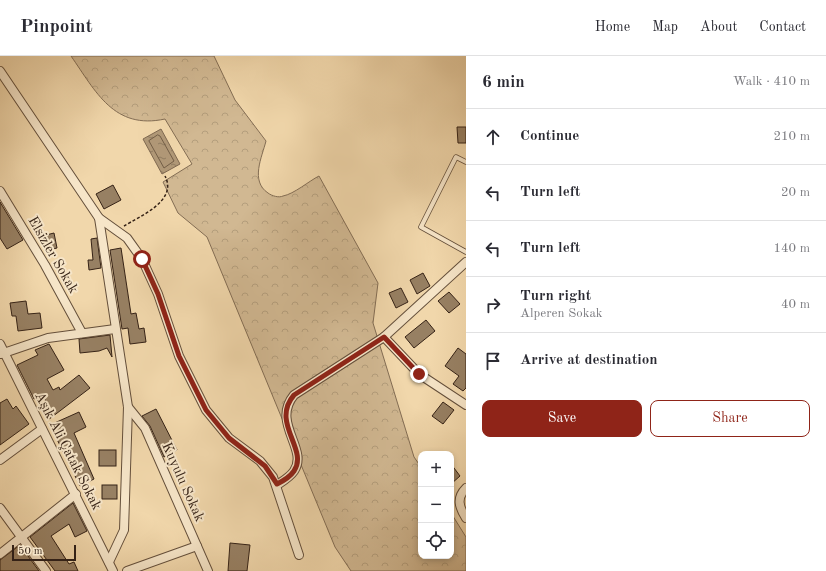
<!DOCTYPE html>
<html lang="en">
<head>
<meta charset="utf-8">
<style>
	:root { --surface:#fff; --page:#f2f2f3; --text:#2b2b33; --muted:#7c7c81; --line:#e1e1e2; --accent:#8f2418 }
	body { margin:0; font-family:"Old Standard TT",serif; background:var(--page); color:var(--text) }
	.controls { position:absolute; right:12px; bottom:12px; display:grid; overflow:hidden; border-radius:8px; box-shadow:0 2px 6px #0003 }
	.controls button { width:36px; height:36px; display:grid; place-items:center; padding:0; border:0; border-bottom:1px solid var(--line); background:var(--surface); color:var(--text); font:20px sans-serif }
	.scale { position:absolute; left:12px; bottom:10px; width:64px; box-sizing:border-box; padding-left:4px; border:2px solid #352216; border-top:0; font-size:11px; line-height:14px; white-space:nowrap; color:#352216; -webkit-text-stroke:3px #f6e5c8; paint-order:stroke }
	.stop { position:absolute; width:12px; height:12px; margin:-9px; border:3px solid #8f2418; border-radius:50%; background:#fff }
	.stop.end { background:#8f2418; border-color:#fff; box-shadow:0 1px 4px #0008 }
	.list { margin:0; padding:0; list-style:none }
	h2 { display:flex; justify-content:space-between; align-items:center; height:52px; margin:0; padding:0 16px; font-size:17px }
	h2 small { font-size:13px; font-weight:400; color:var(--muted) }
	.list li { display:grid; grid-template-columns:26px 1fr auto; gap:12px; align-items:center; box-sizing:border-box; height:56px; padding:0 16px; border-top:1px solid var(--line) }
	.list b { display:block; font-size:15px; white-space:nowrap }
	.list p { margin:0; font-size:13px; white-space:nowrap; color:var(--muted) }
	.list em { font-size:13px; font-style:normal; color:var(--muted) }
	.actions { display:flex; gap:8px; padding:12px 16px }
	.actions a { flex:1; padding:9px 0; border:1px solid var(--accent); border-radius:8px; text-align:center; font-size:14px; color:var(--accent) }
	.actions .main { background:var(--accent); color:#fff }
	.icon { flex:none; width:22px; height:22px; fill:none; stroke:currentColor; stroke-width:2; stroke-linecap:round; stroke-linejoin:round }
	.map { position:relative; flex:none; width:466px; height:515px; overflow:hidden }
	header { display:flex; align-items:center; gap:24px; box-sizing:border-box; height:56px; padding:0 20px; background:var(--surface); border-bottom:1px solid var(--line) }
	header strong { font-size:19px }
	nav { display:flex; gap:22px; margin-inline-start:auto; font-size:14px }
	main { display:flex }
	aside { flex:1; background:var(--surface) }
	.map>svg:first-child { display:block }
</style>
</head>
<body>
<header>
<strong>Pinpoint</strong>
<nav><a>Home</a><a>Map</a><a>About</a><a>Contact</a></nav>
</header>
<main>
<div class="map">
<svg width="466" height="515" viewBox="0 0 466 515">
	<defs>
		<pattern id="forest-crowns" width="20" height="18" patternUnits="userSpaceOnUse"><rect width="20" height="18" fill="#d1b892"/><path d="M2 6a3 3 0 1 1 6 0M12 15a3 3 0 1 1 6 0" fill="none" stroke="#b49e7d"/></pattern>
		<pattern id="water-ripples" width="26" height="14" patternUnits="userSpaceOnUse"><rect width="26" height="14" fill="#b19978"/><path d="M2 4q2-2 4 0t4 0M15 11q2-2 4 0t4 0" fill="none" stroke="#917c61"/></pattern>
	</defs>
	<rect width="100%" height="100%" fill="#f1d7ab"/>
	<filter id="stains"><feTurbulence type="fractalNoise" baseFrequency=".005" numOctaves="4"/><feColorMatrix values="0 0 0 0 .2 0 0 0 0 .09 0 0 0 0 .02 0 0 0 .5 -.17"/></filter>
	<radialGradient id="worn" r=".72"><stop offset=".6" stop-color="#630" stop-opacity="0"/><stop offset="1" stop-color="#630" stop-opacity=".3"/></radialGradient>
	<path fill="url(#forest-crowns)" stroke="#836d54" d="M71 0H214L235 44 266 85C262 101 250 125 268 137 272 140 279 142 283 140 294 138 309 125 319 120L378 227 373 267 414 401 421 411V500H451V457L466 481V515H351L335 491 207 181 178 157 163 126 192 108 165 63C114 74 96 36 71 0Z"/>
	<path fill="url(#water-ripples)" stroke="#7f6951" d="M161 73 180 108 162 118 143 83Z"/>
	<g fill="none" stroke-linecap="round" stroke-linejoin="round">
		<path stroke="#735e47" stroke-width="1" d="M158 79 160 80 174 105 164 112 149 85Z"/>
	</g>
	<g fill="#978063" stroke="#352216">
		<path d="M457 71H466V87H458Z"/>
		<path d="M113 129 121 144 104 153 96 138Z"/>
		<path d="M0 146 23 184 7 193 0 182Z"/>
		<path d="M54 177 57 192 45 195 42 180Z"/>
		<path d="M97 182 101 212 89 214 88 204H93L91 183Z"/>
		<path d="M121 192 131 258 136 257 139 273 144 272 146 286 130 288 128 272 122 273 110 194Z"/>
		<path d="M423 217 430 230 417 238 410 224Z"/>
		<path d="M401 232 408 246 396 252 389 237Z"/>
		<path d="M449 236 460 248 449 257 438 245Z"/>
		<path d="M26 245 28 258 40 257 42 272 18 275 16 260H12L10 247Z"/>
		<path d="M426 264 435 275 414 292 405 281Z"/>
		<path d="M110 279 112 301 107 292 99 295 80 297 79 283Z"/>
		<path d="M49 288 64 314 47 323 53 334 59 331 60 334 79 319 90 332 48 364 45 357 50 355 43 339 34 343 17 309 38 299 35 294Z"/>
		<path d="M458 292 466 298V332L463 335 453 328 459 320 445 310Z"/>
		<path d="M7 343 13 353 16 350 29 368 0 389V347Z"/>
		<path d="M443 346 454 354 443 368 432 360Z"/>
		<path d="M156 353 177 394 164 401 150 370 142 360Z"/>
		<path d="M79 356 86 371 74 377 94 423 80 430 50 369Z"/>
		<rect x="99" y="394" width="17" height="16"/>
		<path d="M451 408 460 420 451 428Z"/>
		<rect x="102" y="429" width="15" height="14"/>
		<path d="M73 447 87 475 75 481 69 468 51 480 69 508 74 506 78 515H55L30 481Z"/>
		<path d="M230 487 250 489 247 515H228Z"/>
		<path d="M20 489 39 515H0V504Z"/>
	</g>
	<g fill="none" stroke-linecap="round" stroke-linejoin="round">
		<g stroke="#644f3b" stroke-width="5.5">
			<path id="service" d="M466 106 456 101 421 171 466 196"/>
		</g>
		<g stroke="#644f3b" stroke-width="10">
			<g id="minor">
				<path d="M0 15 99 162 128 351 124 474 109 506"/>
				<path d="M0 135 45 209 82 277"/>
				<path d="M99 162 127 182 142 203 158 238 179 300 206 354 229 382 260 405 273 421 299 499"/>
				<path d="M384 281 419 318 466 349"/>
				<path d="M0 288 113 515"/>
				<path d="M1 298 48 282 115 273"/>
				<path d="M128 351 145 372 208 515"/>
				<path d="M0 404 42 373"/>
				<path d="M277 429C283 425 290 421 294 415 309 393 271 367 294 339L384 281 466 206"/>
				<path d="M466 432C456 442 459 451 466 462"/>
				<path d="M0 452 46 515"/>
				<path d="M0 498 76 438"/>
				<path d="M127 515 197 490"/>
			</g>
		</g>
		<path stroke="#352216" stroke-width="1.5" stroke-dasharray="3 2" stroke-linecap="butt" d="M124 170C140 160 178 145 165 120"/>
		<use href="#service" stroke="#f6e5c8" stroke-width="4"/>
		<use href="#minor" stroke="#f6e5c8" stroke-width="8"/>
	</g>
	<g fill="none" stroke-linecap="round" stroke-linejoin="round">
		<path stroke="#8f2418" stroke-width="5" d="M142 203 158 238 179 300 206 354 229 382 265 410 277 428C283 425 290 421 294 415 309 393 270 367 294 339L384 281 419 318"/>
	</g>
	<g text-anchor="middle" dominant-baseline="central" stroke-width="4" stroke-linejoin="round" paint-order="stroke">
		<g font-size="14" fill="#352216" stroke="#f6e5c8">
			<text transform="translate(53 199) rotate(60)">Elsizler Sokak</text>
			<text transform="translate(68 395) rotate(63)">Aşık Ali Çatak Sokak</text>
			<text transform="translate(183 426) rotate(66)">Kuyulu Sokak</text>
		</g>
	</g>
	<rect width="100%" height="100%" filter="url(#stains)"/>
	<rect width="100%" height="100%" fill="url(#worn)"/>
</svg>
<div class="controls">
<button>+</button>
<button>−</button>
<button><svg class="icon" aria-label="locate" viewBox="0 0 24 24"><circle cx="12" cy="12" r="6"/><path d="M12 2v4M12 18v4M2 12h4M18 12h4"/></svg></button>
</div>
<div class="scale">50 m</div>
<div class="stop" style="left:142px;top:203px"></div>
<div class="stop end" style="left:419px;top:318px"></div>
</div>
<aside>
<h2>6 min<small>Walk · 410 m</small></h2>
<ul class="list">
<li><svg class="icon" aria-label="ahead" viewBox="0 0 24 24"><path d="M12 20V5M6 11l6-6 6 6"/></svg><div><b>Continue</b></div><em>210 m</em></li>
<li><svg class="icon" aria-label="left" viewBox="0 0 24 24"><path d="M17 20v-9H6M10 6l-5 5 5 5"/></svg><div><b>Turn left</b></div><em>20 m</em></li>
<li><svg class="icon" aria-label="left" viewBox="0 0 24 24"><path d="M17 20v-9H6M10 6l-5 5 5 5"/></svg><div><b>Turn left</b></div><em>140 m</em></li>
<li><svg class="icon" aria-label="right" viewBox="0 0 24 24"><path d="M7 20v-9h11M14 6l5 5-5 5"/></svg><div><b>Turn right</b><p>Alperen Sokak</p></div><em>40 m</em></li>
<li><svg class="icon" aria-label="arrive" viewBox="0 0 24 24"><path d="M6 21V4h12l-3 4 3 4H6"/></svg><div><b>Arrive at destination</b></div></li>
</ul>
<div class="actions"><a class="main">Save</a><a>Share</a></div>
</aside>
</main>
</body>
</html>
